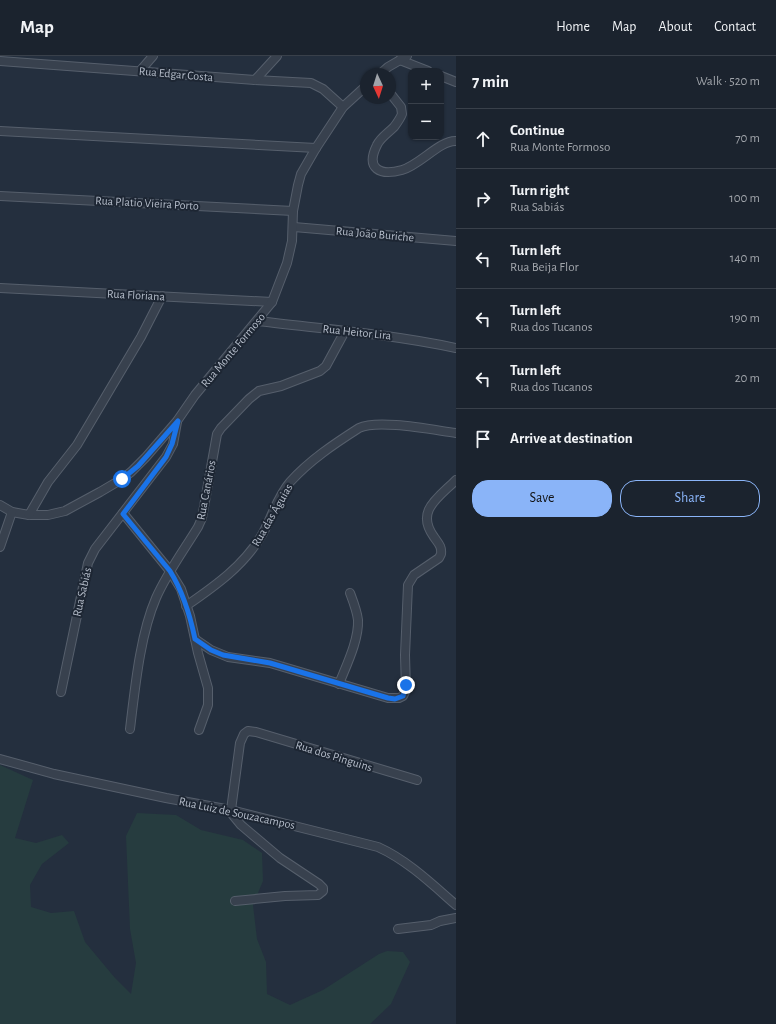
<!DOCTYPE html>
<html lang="en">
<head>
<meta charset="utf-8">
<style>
	:root { --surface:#1b232e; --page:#282f3a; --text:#f1f3f6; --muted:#a0a4aa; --line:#39404a; --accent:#8ab4f8 }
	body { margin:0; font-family:"Alegreya Sans",sans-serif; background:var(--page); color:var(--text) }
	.controls { position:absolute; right:12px; top:12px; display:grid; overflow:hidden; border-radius:8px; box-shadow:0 1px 3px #0004 }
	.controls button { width:36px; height:36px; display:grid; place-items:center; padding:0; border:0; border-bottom:1px solid var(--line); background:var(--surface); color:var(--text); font:20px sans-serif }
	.compass { position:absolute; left:360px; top:12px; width:36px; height:36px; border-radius:50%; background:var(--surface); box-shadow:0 1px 3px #0004; rotate:176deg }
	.stop { position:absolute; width:12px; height:12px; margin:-9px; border:3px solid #1a73e8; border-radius:50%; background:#fff }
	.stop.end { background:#1a73e8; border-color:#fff; box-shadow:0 1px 4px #0008 }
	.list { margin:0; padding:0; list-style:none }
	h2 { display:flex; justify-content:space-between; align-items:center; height:52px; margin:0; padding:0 16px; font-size:17px }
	h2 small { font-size:13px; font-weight:400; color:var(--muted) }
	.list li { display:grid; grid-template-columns:26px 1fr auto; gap:12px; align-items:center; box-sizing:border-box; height:60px; padding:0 16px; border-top:1px solid var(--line) }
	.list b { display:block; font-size:15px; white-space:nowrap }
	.list p { margin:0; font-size:13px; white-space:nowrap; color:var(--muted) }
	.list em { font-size:13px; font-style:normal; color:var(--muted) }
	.actions { display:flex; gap:8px; padding:12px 16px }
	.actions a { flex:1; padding:9px 0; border:1px solid var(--accent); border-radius:16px; text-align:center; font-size:14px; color:var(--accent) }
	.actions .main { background:var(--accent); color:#111 }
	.icon { flex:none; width:22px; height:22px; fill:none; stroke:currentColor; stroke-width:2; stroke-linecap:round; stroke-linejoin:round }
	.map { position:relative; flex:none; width:456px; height:968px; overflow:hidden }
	header { display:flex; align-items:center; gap:24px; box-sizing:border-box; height:56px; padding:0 20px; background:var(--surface); border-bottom:1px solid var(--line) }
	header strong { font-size:19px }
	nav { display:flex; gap:22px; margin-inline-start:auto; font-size:14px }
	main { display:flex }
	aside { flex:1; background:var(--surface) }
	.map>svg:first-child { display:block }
</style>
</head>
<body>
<header>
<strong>Map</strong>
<nav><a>Home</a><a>Map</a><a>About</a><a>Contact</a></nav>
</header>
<main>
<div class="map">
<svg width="456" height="968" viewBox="0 0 456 968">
	<rect width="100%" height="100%" fill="#242f3e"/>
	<path fill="#263c3f" d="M0 709 33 724 15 782 36 787 62 779 69 787 42 808 30 829 31 851 51 857 74 855 85 886 115 922 131 938 136 907 130 873 126 780 137 757 176 759 201 774 243 784 262 797 263 825 253 849 257 883 266 906 267 938 290 949 323 934 379 898 387 895 403 896 410 906 391 948 370 968H0Z"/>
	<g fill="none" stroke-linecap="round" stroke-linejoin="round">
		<g stroke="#565f6c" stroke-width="10">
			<g id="minor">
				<path d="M400 4 428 15"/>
				<path d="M0 5 255 24 311 27 323 33 343 51"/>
				<path d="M140 15 153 0"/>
				<path d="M380 18 388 11 407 0"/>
				<path d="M441 20 456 26"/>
				<path d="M255 24 277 0"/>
				<path d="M390 37 401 51 402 58C400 63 397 67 394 71 388 77 380 82 377 89 365 113 380 120 402 114 420 109 440 84 456 85"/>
				<path d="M0 75 316 92"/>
				<path d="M0 140 293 155"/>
				<path d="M294 171 456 185"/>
				<path d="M0 232 272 246"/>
				<path d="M258 265C324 273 391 278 456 292"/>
				<path d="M0 449 12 456 29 459H48L65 455 100 436 122 423 131 416 146 401 177 365 195 339 272 246 287 207 292 185 293 155 298 129 301 118 316 92 343 51 366 30"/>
				<path d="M123 457 170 515 181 533 190 560 198 597 208 632V649L199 674"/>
				<path d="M29 459 48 426 77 389 141 281 162 240"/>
				<path d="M0 491 12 456"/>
				<path d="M186 550C215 530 245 509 263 477 272 461 277 441 290 426 310 404 334 388 359 372 378 363 433 374 456 377"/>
				<path d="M195 583 211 594 228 601 270 607 388 642H399L403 640 406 634 405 599 408 529 414 519 439 502 441 498C442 490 438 487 434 481 415 455 438 442 456 424"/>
				<path d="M339 628C346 610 359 584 358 564 357 555 353 545 350 537"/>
				<path d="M61 636 88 507 95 493 166 401 173 388 177 366"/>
				<path d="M130 673C135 632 140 579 156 542 167 517 184 494 198 471L202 462 217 378 221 372 249 343 259 335 281 330 320 315 326 310 345 275"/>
				<path d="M0 703 54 718 166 742 231 754 378 791C407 804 432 828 456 849"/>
				<path d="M235 845 285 840 318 839 323 835V832L319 828 280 802 241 769 232 758 231 754 240 687 244 678 248 675 256 676 417 724"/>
				<path d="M398 873 431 869 440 865 456 862"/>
			</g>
		</g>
		<use href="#minor" stroke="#38414e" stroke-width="8"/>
	</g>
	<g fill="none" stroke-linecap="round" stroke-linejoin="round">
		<path stroke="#1a73e8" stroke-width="5" d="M122 423 138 410 178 365 172 388 166 401 123 458 170 515C183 536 190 559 195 583L211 594 223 599 270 607 388 642 395 643 403 640 406 629"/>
	</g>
	<g text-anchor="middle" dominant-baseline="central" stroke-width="4" stroke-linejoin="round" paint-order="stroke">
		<g font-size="12" fill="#b4bcc9" stroke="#1d2633">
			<text transform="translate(176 18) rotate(5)">Rua Edgar Costa</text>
			<text transform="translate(147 147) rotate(3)">Rua Platio Vieira Porto</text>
			<text transform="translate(375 178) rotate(5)">Rua João Buriche</text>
			<text transform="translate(136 239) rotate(3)">Rua Floriana</text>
			<text transform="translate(357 276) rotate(6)">Rua Heitor Lira</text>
			<text transform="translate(233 294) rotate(-50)">Rua Monte Formoso</text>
			<text transform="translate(206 434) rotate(-79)">Rua Canários</text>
			<text transform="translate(272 459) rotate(-60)">Rua das Águias</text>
			<text transform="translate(82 536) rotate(-77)">Rua Sabiás</text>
			<text transform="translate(334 700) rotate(17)">Rua dos Pinguins</text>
			<text transform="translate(237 757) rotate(12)">Rua Luiz de Souzacampos</text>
		</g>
	</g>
</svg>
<div class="controls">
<button>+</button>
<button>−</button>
</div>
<svg class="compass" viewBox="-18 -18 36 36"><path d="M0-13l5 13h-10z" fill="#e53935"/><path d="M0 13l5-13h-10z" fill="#a0a4aa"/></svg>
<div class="stop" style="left:122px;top:423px"></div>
<div class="stop end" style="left:406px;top:629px"></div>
</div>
<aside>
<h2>7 min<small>Walk · 520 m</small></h2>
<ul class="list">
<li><svg class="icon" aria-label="ahead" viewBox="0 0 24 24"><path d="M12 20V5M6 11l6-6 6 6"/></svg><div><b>Continue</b><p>Rua Monte Formoso</p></div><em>70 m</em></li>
<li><svg class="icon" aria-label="right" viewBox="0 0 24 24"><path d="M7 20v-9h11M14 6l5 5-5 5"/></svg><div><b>Turn right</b><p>Rua Sabiás</p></div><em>100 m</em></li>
<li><svg class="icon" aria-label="left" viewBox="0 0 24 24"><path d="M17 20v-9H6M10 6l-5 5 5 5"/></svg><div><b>Turn left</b><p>Rua Beija Flor</p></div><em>140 m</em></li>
<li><svg class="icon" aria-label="left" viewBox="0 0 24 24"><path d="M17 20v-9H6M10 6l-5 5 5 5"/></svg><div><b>Turn left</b><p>Rua dos Tucanos</p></div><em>190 m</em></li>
<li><svg class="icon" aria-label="left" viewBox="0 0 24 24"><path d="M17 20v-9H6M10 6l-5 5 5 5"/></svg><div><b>Turn left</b><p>Rua dos Tucanos</p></div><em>20 m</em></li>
<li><svg class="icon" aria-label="arrive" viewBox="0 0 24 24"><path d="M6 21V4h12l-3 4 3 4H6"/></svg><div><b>Arrive at destination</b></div></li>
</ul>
<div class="actions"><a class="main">Save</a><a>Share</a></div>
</aside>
</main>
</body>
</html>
